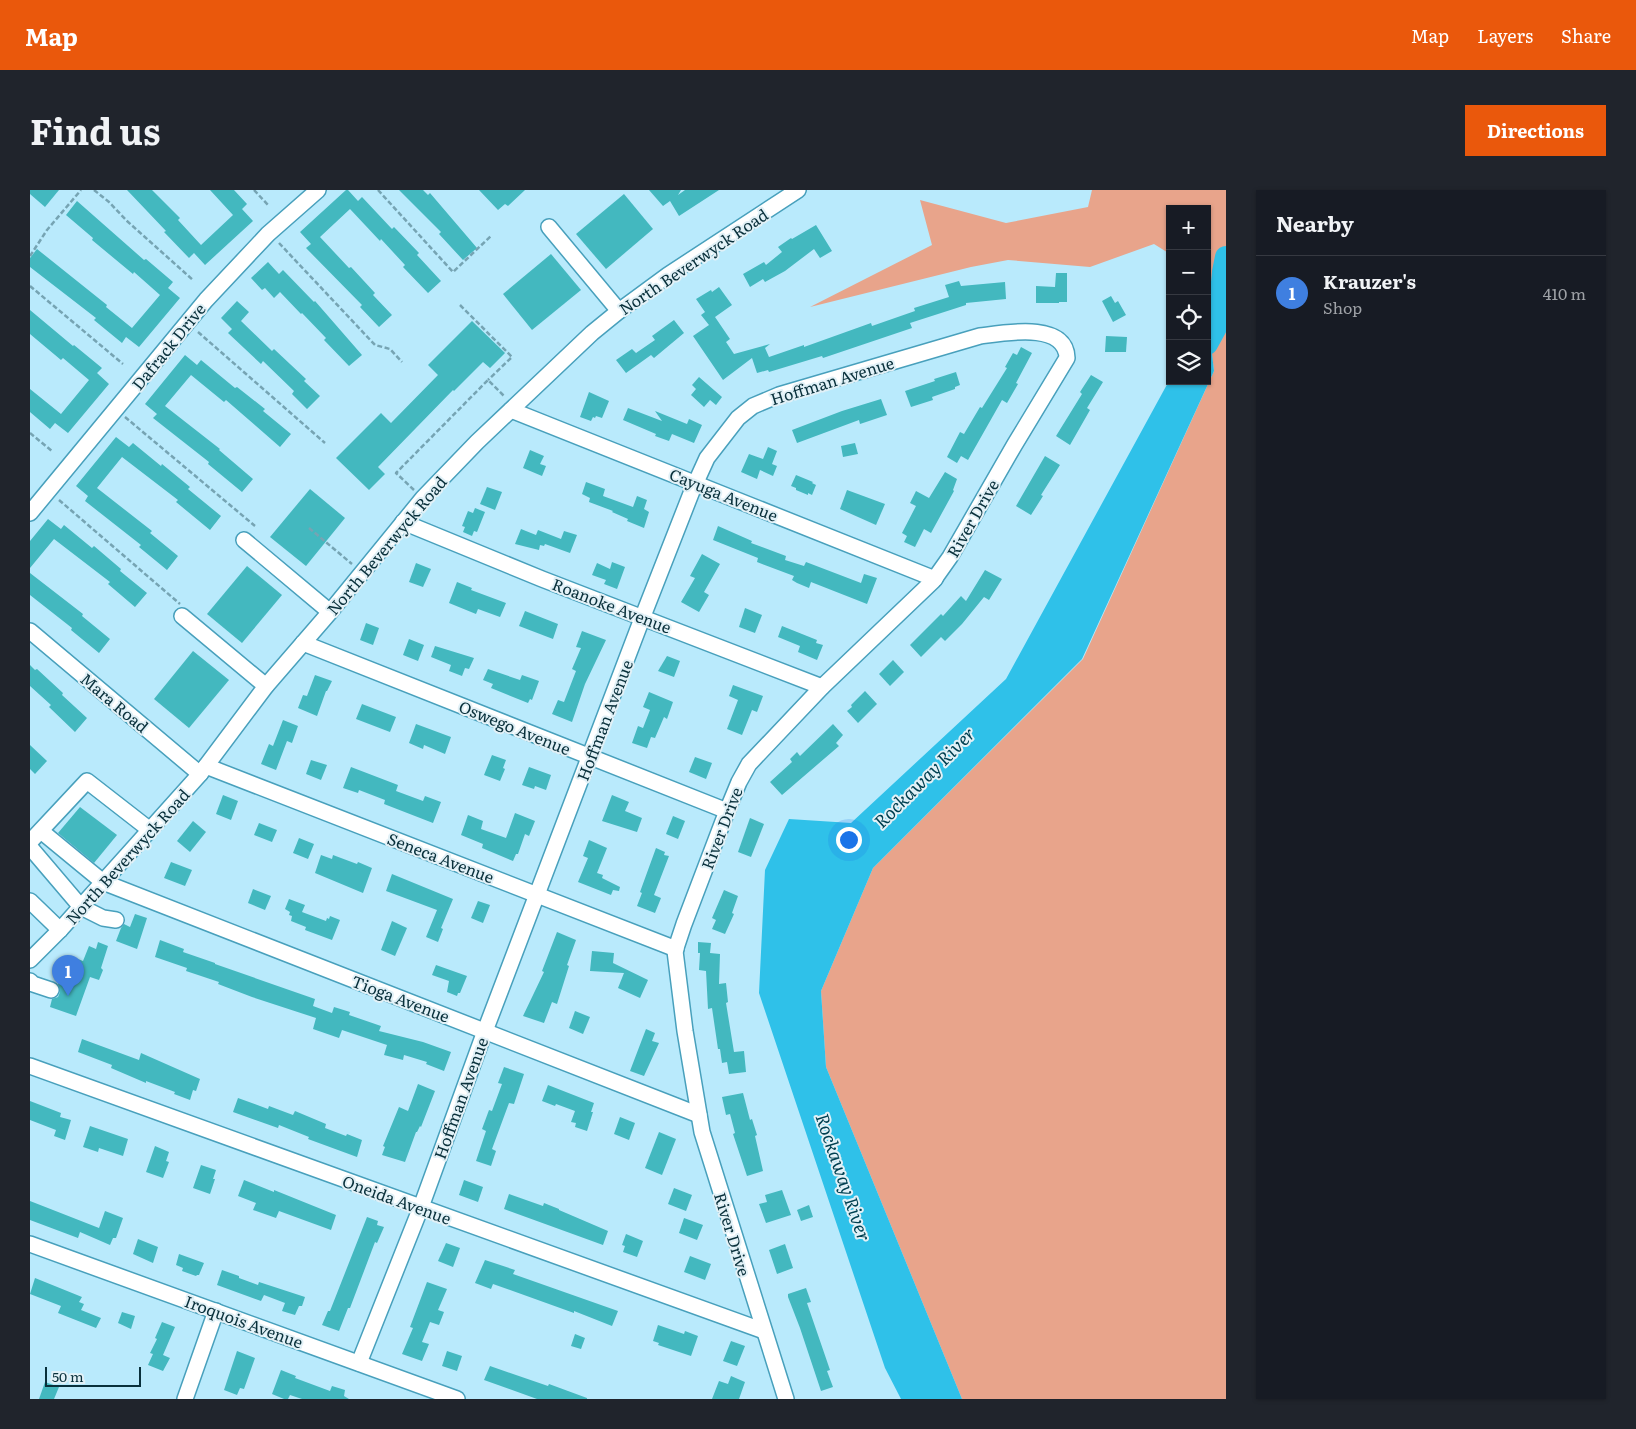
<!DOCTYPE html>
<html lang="en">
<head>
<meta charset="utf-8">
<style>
	:root { --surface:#171b24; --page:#20242c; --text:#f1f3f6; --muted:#9ea1a6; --line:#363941; --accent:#ea580c }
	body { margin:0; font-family:Literata,serif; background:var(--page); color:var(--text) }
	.controls { position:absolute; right:15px; top:15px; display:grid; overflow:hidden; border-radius:0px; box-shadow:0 1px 4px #0004 }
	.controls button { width:45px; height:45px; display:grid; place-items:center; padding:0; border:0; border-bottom:1px solid var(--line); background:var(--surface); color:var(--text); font:25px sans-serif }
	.scale { position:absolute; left:15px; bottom:12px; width:96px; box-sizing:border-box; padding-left:5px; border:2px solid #09303b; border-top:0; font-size:14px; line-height:18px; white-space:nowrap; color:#09303b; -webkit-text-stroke:4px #e2f1f7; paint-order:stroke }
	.you { position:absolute; left:818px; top:649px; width:18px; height:18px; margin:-12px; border:4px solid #fff; border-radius:50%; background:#1a73e8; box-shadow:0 0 0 8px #1a73e833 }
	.badge { display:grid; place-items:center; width:32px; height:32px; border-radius:50%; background:var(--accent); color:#fff; font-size:16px; font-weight:700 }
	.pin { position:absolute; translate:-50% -41px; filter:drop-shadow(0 1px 2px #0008) }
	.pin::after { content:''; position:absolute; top:26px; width:18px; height:15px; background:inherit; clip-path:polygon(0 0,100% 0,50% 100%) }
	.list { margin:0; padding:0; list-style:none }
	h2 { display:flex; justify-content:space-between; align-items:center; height:65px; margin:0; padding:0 20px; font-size:21px }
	h2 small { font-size:16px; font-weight:400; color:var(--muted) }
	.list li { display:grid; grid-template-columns:32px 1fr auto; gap:15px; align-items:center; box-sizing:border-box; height:75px; padding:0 20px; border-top:1px solid var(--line) }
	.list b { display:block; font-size:19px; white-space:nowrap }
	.list p { margin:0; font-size:16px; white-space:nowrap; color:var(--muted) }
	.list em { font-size:16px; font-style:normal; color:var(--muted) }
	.icon { flex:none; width:28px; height:28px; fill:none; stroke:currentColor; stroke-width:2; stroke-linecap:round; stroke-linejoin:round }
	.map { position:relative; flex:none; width:1196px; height:1209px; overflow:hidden; border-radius:0px }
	header { display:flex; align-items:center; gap:30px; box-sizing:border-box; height:70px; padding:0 25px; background:var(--accent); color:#fff }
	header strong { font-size:24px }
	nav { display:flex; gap:28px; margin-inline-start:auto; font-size:18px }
	.intro { display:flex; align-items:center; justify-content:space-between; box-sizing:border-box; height:120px; padding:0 30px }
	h1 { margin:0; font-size:35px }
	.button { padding:12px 22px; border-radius:0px; background:var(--accent); color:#fff; font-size:18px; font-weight:700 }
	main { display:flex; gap:30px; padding:0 30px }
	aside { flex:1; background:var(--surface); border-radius:0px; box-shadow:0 1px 4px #0004 }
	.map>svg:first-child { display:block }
</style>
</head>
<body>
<header>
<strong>Map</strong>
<nav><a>Map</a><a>Layers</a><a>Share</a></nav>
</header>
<div class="intro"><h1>Find us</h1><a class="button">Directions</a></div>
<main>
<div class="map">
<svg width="1196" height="1209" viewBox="0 0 1196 1209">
	<rect width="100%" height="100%" fill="#b9eafc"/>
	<path fill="#e8a48b" d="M1062 0H1196V1209H932L796 877 791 801 843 678 1053 469 1184 181 1177 121V19H1140V64L1124 54 1060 77 978 70 941 77 780 117 902 55 890 10 976 33 1058 17Z"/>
	<path fill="#2fc1e9" d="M1177 121 1184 181 1052 469 843 678 791 801 796 877 932 1209H871L855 1178 729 803 735 680 759 629 821 633 976 489 1140 189V191H1177Z"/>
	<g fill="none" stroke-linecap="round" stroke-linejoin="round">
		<path stroke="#2fc1e9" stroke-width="22" d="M1177 154 1188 134 1193 82 1196 67"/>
	</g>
	<g fill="#43b8bf">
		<path d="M0 0H29L15 17 0 4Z"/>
		<path d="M97 0H122L150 28 148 30 171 55 203 25 180 0H204L217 14 212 19 223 31 175 75 164 63 159 68 134 42 136 41Z"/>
		<path d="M316 0H318L328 11 332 7 362 39 364 37 389 63 387 65 411 91 398 103 373 77 375 75 351 49 350 51 320 19 290 47 319 78 321 77 345 103 343 105 362 125 349 137 330 117 332 115 276 58 281 54 270 42Z"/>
		<path d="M369 0H393L398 5 400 3 447 58 433 70 409 44 411 42Z"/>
		<path d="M449 0H495L478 16 475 14 468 20Z"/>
		<path d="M619 0H651L648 5 655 0H689L649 26 640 11 633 16Z"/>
		<path d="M594 4 623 39 576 79 546 44Z"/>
		<path d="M47 11 114 70 116 69 143 92 138 98 150 108 109 157 96 147 92 153 64 130 66 128 0 77V68L7 59 77 115 76 117 102 138 130 105 104 82 103 84 62 50 63 48 36 25Z"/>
		<path d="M786 35 802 61 790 68 784 59 755 81 735 92 733 89 720 97 713 84 734 72 736 75 752 62 748 57 761 48 762 49Z"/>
		<path d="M521 64 551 100 502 140 473 104Z"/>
		<path d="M238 72 249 84 253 80 284 112 285 111 332 165 319 176 294 150 296 148 272 123 271 124 250 102 244 108 235 98 232 100 221 88Z"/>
		<path d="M1026 83H1037V112H1029V113H1006V96L1025 97Z"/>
		<path d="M929 91 931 96 975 92 976 109 936 113V115L880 133 882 138 793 168 792 166 739 182 738 180 727 183 722 168 693 190 663 146 679 135 671 125 675 122 666 109 681 100 682 102 689 97 702 115 685 127 700 149 696 152 704 164 740 154 735 158 739 167 774 155V157L841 133 842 136 885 121 884 118 919 107 915 95Z"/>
		<path d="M1081 106 1085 113 1088 111 1096 125 1083 132 1072 111Z"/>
		<path d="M207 111 219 122 211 131 242 161 244 159 276 189 274 191 290 206 277 219 262 204 264 201 233 171 231 174 198 143 202 139 191 128Z"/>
		<path d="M0 120 43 156 44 155 72 178 67 183 79 194 38 243 25 233 20 239 0 222V199L31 224 59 190 33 168 31 170 0 144Z"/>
		<path d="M644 130 654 143 624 168 621 165 596 183 586 170 602 159 606 163 625 150 622 146Z"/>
		<path d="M442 131 475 163 460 178 453 172 424 201 423 200 348 277 355 284 339 300 306 268 351 223 361 233 408 185 398 175Z"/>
		<path d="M1076 146 1097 147 1096 162H1075Z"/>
		<path d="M991 157 1002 163 986 193 988 194 977 213 972 210 938 270 931 266 927 273 917 267 930 242 934 244 950 217 952 218 977 178 975 177 983 163 987 165Z"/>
		<path d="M155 165 167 175 171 170 205 198 207 197 235 219 233 221 261 244 250 257 196 210 194 212 161 185 135 216 190 259 189 260 223 289 212 302 178 274 179 272 123 228 127 224 115 214Z"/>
		<path d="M926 182 930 195 925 197V199L902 207 903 210 881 217 875 201 905 191 904 189Z"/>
		<path d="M1061 185 1073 192 1057 218 1060 220 1040 255 1026 246 1052 204 1050 202Z"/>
		<path d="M669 187 692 207 686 215 680 210 674 217 661 205 666 199 662 195Z"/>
		<path d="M559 202 579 211 572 228 566 226 565 228 563 227 561 231 550 227Z"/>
		<path d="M851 209 857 225 830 234 829 230 767 253 762 240 812 221Z"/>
		<path d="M598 218 632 231 625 221 657 234 659 229 672 235 664 253 642 244 639 251 625 246 626 244 593 230Z"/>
		<path d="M86 247 99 257 103 253 131 276 132 274 160 297 158 299 191 326 180 340 146 312 148 310 92 267 67 298 122 341 120 343 148 366 137 380 109 357 111 355 55 311 58 306 46 296Z"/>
		<path d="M825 253 828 264 813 267 811 256Z"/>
		<path d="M738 257 747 261 742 274 747 276 743 286 730 280 727 289 711 282 719 264 733 269Z"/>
		<path d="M500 260 514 266 510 274 516 276 512 286 493 278Z"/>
		<path d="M1015 266 1030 275 1011 305 1013 306 1001 325 986 316Z"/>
		<path d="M915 282 927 289 923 300 924 301 901 343 894 339 885 357 874 352 877 346 872 343 886 316 880 313 886 301 899 308Z"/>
		<path d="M766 285 783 292 782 293 786 295 782 305 778 303V305L766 300V298L761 296Z"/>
		<path d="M556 292 575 299 573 306 603 317 607 306 617 310 614 319 619 322 614 338 597 331 598 329 582 322 583 321 559 312 560 308 552 304Z"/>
		<path d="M457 297 472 302 465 320 450 314Z"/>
		<path d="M280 299 315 328 276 376 240 347Z"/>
		<path d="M817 300 855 314 846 335 810 319Z"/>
		<path d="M445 318 455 322 447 342 444 341 442 346 433 342 435 337 432 336 438 321 443 323Z"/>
		<path d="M18 329 31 339 34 335 62 358 64 356 91 379 90 381 117 403 105 417 78 394 80 392 24 349 0 378V351Z"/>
		<path d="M688 336 722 351 721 353 756 366 755 370 774 376 776 372 831 393 834 384 847 388 837 414 781 392 779 398 767 393 762 390 764 386 727 372 728 368 683 350Z"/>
		<path d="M491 339 506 345 508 340 531 349 534 341 547 345 540 363 515 354 514 356 510 355 509 360 485 354Z"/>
		<path d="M672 364 690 374 674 402 679 405 669 422 651 412 665 388 660 386Z"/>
		<path d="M582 372 595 377 587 399 574 394 576 390 562 385 567 373 580 379Z"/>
		<path d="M386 373 401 379 393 397 379 392Z"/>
		<path d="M217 376 252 405 212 453 177 424Z"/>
		<path d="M955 380 972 389 959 410 954 407 932 434 915 451 911 447 891 467 880 455 911 424 913 426 931 406 936 411Z"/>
		<path d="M0 383 53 424 52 426 80 449 69 463 41 440 42 438 0 405Z"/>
		<path d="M427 392 442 398 441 400 476 413 470 427 448 419 446 424 419 413Z"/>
		<path d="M715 418 732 425 725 443 709 437Z"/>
		<path d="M495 421 528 434 523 449 489 436Z"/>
		<path d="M336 433 349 438 343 455 330 450Z"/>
		<path d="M752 436 787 450 786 453 793 455 787 470 768 462 770 456 748 447Z"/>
		<path d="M552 441 576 450 555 494 542 532 522 524 528 510 534 512 546 481 542 479 551 458 546 457Z"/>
		<path d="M379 449 394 455 388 471 373 465Z"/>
		<path d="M405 456 444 468 439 479 435 478 432 486 419 481 421 475 401 467Z"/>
		<path d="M163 461 199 490 159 538 124 509Z"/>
		<path d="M637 466 650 471 644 487 628 481Z"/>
		<path d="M863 470 874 482 860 496 849 484Z"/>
		<path d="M0 475 5 480 7 479 33 503 32 505 57 528 45 542 19 517 21 515 0 496Z"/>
		<path d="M458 479 490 490 492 485 509 491 502 510 500 509 498 513 461 498 463 494 453 490Z"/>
		<path d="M285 485 302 491 297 501H296L287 526 268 518 273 505 277 506Z"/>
		<path d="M703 495 733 506 727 522 722 520 712 545 697 539 708 510 699 506Z"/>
		<path d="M835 501 847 514 828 533 817 521 822 517 821 515Z"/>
		<path d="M619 502 643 512 637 529 634 527 625 548 621 547 617 558 602 553 608 536 613 538 620 520 613 517Z"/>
		<path d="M332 514 366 527 360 542 326 529Z"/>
		<path d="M253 530 268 536 262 553 257 551 246 580 231 574 239 554 243 556Z"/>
		<path d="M386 534 421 547 415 564 394 555 393 559 379 553Z"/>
		<path d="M803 534 813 545 806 553 809 556 752 605 740 592 762 572 760 569 767 562 770 566Z"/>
		<path d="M0 555 17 571 5 584 0 579Z"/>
		<path d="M462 565 476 570 473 578 475 579 470 591 454 585Z"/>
		<path d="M665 567 682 573 676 589 659 582Z"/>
		<path d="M281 570 297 575 291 590 276 584Z"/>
		<path d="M321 577 368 595 366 601 393 611 395 606 411 612 403 633 354 614 355 610 329 600 328 603 313 598Z"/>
		<path d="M499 577 521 585 516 600 505 596 504 599 492 595Z"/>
		<path d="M193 605 208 611 201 630 186 624Z"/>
		<path d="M582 605 599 612 595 621 612 628 607 642 572 631Z"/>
		<path d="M50 617 87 645 64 673 28 643Z"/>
		<path d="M485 623 505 631 499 646 495 644 488 664H486L483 671 452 658 453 654 431 645 438 625 453 631 451 639 476 648Z"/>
		<path d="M643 626 655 631 648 649 636 644Z"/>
		<path d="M720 628 734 634 721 667 708 662Z"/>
		<path d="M163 631 176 642 160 662 147 651Z"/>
		<path d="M229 633 247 640 242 652 224 645Z"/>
		<path d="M269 648 284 654 278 669 263 663Z"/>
		<path d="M559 650 577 658 567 683 573 685 572 688 590 697 589 701 583 700 581 705 548 692 558 668 553 666Z"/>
		<path d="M626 658 635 662 634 665 639 666 624 705 631 708 625 723 607 716 612 703 610 702Z"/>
		<path d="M291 665 302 669 303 665 327 674 328 672 342 678 333 703 285 683Z"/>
		<path d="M141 672 162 680 155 696 134 688Z"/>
		<path d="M362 684 423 709 411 738 413 739 408 752 396 747 407 720 356 701Z"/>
		<path d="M223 699 241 706 235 720 218 713Z"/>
		<path d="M694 700 708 706 702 723 704 724 695 744 682 739 686 730 682 728Z"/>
		<path d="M259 709 275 715 272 722 296 731 297 728 299 729 300 726 310 730 302 750 275 740 276 737 261 731 262 726 259 725 260 722 255 719Z"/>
		<path d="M448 711 460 715 453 733 441 728Z"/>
		<path d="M105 724 117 728 107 759 86 751 91 738 94 734 100 737Z"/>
		<path d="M362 731 377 738 365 766 351 760Z"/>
		<path d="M527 742 546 750 537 775 539 776 527 814 522 812 514 833 493 826 514 782 512 781Z"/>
		<path d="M130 750 154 759 153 762 185 773V774L285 809 283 816 302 823 304 817 320 822 319 825 351 836 349 841 393 852 421 862 414 881 396 874 397 872 374 865 373 870 354 865 357 855 312 840 309 848 283 839 286 828 222 807 188 794 189 792 156 781 157 778 125 767Z"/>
		<path d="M68 752 78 756 71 778 73 780 69 790 60 787 46 826 20 817 22 809 28 807 30 802 28 794 37 765 53 771 59 756 66 759Z"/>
		<path d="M668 752 681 753 680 763 690 764 689 794 696 793 698 812 696 813 704 862 714 861 716 882 699 884 697 872 692 873 690 859H688L682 818 678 819 676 781 669 780 670 763H668Z"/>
		<path d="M562 761 584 763 583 773 618 790 610 808 588 798 594 783 560 781Z"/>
		<path d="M406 775 437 786 430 803H428L427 806 417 802 419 791 402 785Z"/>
		<path d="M545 821 560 827 553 844 539 838Z"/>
		<path d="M616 839 625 843 622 851 629 853 614 886 600 881Z"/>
		<path d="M52 849 109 870 111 863 170 889 166 901 163 900 160 910 144 904 145 902 116 891V893L81 878 82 875 48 862Z"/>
		<path d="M474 877 494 884 484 914 479 913 462 959 466 961 461 976 446 971 456 941 452 939 459 920 462 921 472 894 468 893Z"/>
		<path d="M388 894 405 901 391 937 390 936 387 942H386L375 972 352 965 355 957 353 956 369 917 378 921Z"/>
		<path d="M518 895 564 913 561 922H563L557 941 545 937 546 933 541 932 545 921 526 914 525 916 512 911Z"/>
		<path d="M713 903 720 930 722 929 727 945 725 946 733 981 717 986 703 944 705 943 700 924 696 925 692 907Z"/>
		<path d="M208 908 238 919 239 916 263 925 265 921 296 934 295 938 316 946 317 944 332 950 327 967 278 949 279 947 249 935 248 938 203 922Z"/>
		<path d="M0 911 31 923 30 927 41 930 35 950 24 946 26 940 0 930Z"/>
		<path d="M590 927 605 933 599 950 584 944Z"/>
		<path d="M60 936 98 949 93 966 69 958 68 962 53 957Z"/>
		<path d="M629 942 646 949 632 985 615 978Z"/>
		<path d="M125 956 139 962 136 971 139 972 133 988 116 982Z"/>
		<path d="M171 975 186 980 183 989H185L180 1004 163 998Z"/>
		<path d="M214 990 244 1002V1000L306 1025 301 1040 249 1021 246 1028 223 1020 226 1013 208 1006Z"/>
		<path d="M434 990 453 997 448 1012 429 1005Z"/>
		<path d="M644 998 662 1005 656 1021 638 1014Z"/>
		<path d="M752 1000 761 1025 736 1033 729 1014 737 1012 735 1005Z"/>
		<path d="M479 1004 513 1016 514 1013 529 1019V1020L578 1041 573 1055 474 1019Z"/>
		<path d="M0 1011 69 1038 75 1021 93 1028 86 1048H83L80 1055 50 1042 48 1048 0 1030Z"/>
		<path d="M779 1015 783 1027 771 1031 767 1020Z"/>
		<path d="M337 1027 348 1031 347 1035 354 1037 347 1053 345 1052 320 1118H318L309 1141 292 1135 298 1121H300Z"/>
		<path d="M654 1028 673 1035 667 1050 649 1043Z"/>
		<path d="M596 1044 613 1051 607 1067 593 1062 595 1056 592 1055Z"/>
		<path d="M108 1049 128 1057 123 1073 103 1064Z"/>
		<path d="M416 1053 430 1058 423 1077 408 1071Z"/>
		<path d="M755 1054 763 1078 747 1084 739 1060Z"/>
		<path d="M149 1064 174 1073 169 1085H167L166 1086 152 1081 153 1078 146 1075Z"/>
		<path d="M660 1066 681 1074 675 1090 654 1082Z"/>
		<path d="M455 1070 485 1080 483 1084 588 1121 582 1136 544 1121V1123L463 1094 461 1099 445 1093Z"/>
		<path d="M192 1080 209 1086V1088L228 1095 229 1092 275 1107 272 1116H269L265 1125 252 1121 255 1113 234 1105 231 1111 187 1095Z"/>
		<path d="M5 1088 52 1107 49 1112 54 1114 51 1120 71 1128 66 1138 28 1123 31 1116 0 1104Z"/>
		<path d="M397 1092 417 1099 408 1120 414 1122 409 1135 400 1132 392 1152 399 1154 392 1171 372 1164 383 1138 380 1137Z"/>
		<path d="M776 1098 781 1112 777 1113 800 1180 797 1181 803 1197 791 1201 770 1138 758 1107V1104Z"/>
		<path d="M92 1122 105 1126 101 1139 88 1133Z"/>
		<path d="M132 1132 145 1137 133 1165 140 1168 133 1181 118 1175 123 1164 120 1163 127 1149 125 1148Z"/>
		<path d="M628 1135 654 1144 655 1141 668 1146 661 1166 628 1155 629 1153 623 1151Z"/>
		<path d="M545 1144 555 1148 551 1159 541 1156Z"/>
		<path d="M701 1151 715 1156 707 1176 693 1171Z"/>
		<path d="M207 1161 225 1168 214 1199 210 1198 207 1205 194 1200Z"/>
		<path d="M417 1161 432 1166 427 1181 412 1176Z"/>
		<path d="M460 1176 518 1196 519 1194 557 1208V1209H507L454 1190Z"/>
		<path d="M251 1180 266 1186 265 1188 300 1201 302 1196 315 1200 314 1206 319 1209H272L260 1205 258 1209H254L242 1204Z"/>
		<path d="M701 1186 715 1192 709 1209H682L689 1191 698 1194Z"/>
		<path d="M15 1192 29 1197 24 1209H9Z"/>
	</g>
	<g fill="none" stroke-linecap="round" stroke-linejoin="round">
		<g stroke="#48a0bc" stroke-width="18">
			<g id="minor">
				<path d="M519 37 589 121"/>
				<path d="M481 220 905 389"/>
				<path d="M0 323 176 110 238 44 288 0"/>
				<path d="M373 332 512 389 792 497"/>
				<path d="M214 350 300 422"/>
				<path d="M152 426 236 496"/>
				<path d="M0 441 170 584"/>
				<path d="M273 453 697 621"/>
				<path d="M176 576 646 759"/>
				<path d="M11 641 73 692 669 925"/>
				<path d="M0 652 57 591 120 640"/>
				<path d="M0 657 51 717 73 728 86 730"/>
				<path d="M0 711 30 740"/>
				<path d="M0 770 30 740 170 584 236 496 300 422 393 308 447 252 562 143 589 121 638 85 768 0"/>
				<path d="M0 791 3 794 21 800"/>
				<path d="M0 876 734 1141"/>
				<path d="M0 1054 427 1209"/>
				<path d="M329 1173 391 1017 455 841 613 426 662 301 677 268 708 228 723 216 749 205 950 146C974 143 1036 131 1037 168L985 254 920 367 903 391 792 497 719 574 709 592 697 621 654 734 645 761 655 841 672 942 756 1209"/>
				<path d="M155 1209 186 1121"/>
			</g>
		</g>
		<g stroke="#76a4b3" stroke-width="2.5" stroke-dasharray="5 2.5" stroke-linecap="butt">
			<path d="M64 0 79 12 97 31 163 90"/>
			<path d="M224 0 238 15"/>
			<path d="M348 0 423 82 462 45"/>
			<path d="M249 53 345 155 360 159 372 172"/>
			<path d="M0 66 17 40 51 0"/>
			<path d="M0 96 93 174"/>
			<path d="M430 115 482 167 458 190"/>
			<path d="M168 142 295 253"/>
			<path d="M95 227 225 336"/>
			<path d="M0 243 22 261"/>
			<path d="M384 300 366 283 458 190 475 207"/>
			<path d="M29 310 150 414"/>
			<path d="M279 338 322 374"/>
		</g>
		<use href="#minor" stroke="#fff" stroke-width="15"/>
	</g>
	<g text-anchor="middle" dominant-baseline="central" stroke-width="4" stroke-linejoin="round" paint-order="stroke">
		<g font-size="16" fill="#09303b" stroke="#e2f1f7">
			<text transform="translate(663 71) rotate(-34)">North Beverwyck Road</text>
			<text transform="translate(138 156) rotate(-51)">Dafrack Drive</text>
			<text transform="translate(802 190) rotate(-17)">Hoffman Avenue</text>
			<text transform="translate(694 304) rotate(22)">Cayuga Avenue</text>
			<text transform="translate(942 328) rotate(-60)">River Drive</text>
			<text transform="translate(356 355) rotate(-50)">North Beverwyck Road</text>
			<text transform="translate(582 415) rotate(21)">Roanoke Avenue</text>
			<text transform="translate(85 512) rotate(40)">Mara Road</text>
			<text transform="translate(574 530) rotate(-69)">Hoffman Avenue</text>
			<text transform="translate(485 537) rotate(22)">Oswego Avenue</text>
			<text transform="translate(691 638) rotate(-69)">River Drive</text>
			<text transform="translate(97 666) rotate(-48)">North Beverwyck Road</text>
			<text transform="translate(411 667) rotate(21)">Seneca Avenue</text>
			<text transform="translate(371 808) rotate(21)">Tioga Avenue</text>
			<text transform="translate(430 908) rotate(-70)">Hoffman Avenue</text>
			<text transform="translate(367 1009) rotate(20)">Oneida Avenue</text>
			<text transform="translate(703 1044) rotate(73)">River Drive</text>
			<text transform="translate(214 1131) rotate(20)">Iroquois Avenue</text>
		</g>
		<g font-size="18" font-style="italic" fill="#004051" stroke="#e2f1f7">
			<text transform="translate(894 587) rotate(-45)">Rockaway River</text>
			<text transform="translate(814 987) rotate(71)">Rockaway River</text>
		</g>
	</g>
</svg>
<div class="controls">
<button>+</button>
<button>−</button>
<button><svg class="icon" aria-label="locate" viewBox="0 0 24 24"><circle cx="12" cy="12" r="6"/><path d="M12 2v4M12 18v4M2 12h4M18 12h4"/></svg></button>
<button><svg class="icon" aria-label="layers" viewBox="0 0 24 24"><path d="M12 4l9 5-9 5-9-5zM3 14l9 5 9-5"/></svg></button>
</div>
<div class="scale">50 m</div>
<div class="you"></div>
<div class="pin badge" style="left:38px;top:806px;background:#3f7fe0">1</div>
</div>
<aside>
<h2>Nearby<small></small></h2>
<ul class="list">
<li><span class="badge" style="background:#3f7fe0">1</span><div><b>Krauzer's</b><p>Shop</p></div><em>410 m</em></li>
</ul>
</aside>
</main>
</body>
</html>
